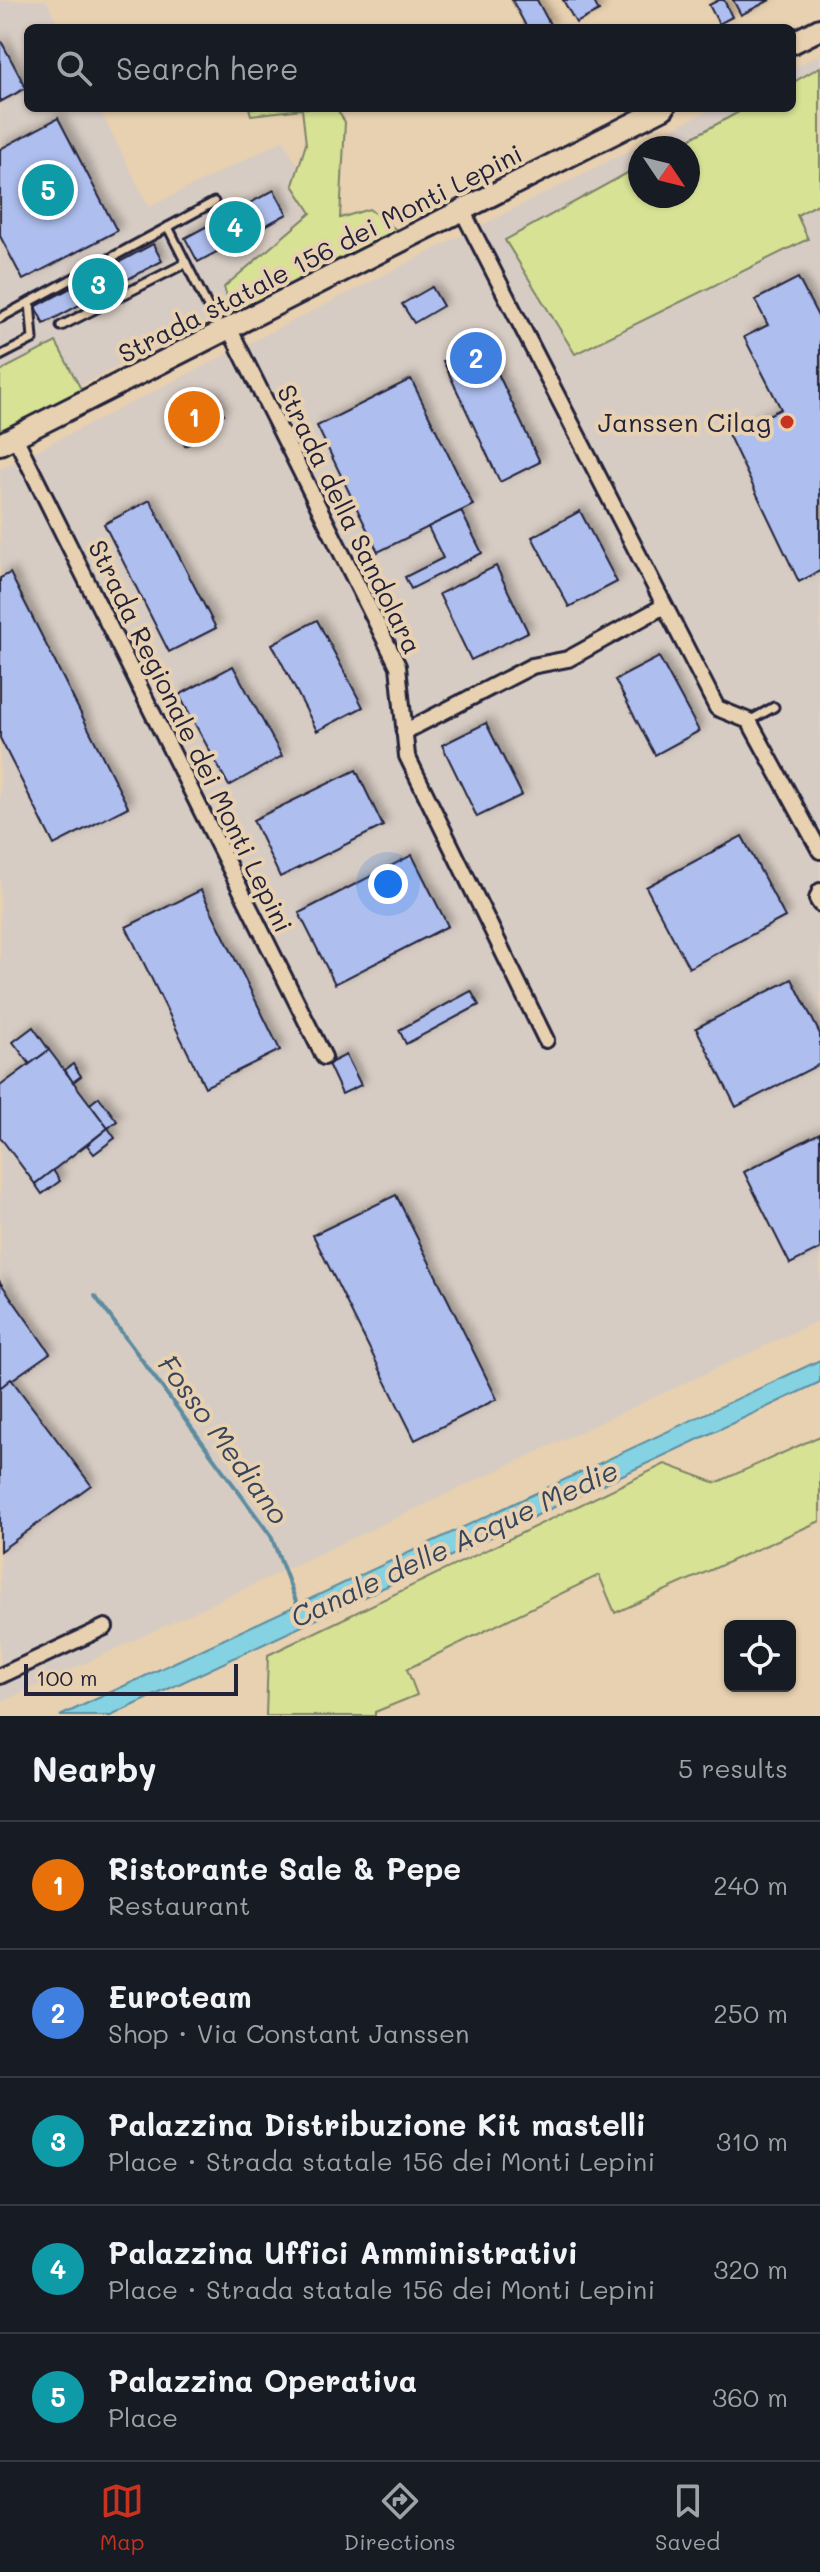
<!DOCTYPE html>
<html lang="en">
<head>
<meta charset="utf-8">
<style>
	:root { --surface:#171b24; --page:#242831; --text:#f1f3f6; --muted:#9ea1a6; --line:#363941; --accent:#c8321e }
	body { margin:0; font-family:Mali,sans-serif; background:var(--page); color:var(--text) }
	.controls { position:absolute; right:24px; bottom:24px; display:grid; overflow:hidden; border-radius:12px; box-shadow:0 2px 6px #0004 }
	.controls button { width:72px; height:72px; display:grid; place-items:center; padding:0; border:0; border-bottom:2px solid var(--line); background:var(--surface); color:var(--text); font:40px sans-serif }
	.compass { position:absolute; left:628px; top:136px; width:72px; height:72px; border-radius:50%; background:var(--surface); box-shadow:0 2px 6px #0004; rotate:125deg }
	.scale { position:absolute; left:24px; bottom:20px; width:214px; box-sizing:border-box; padding-left:8px; border:4px solid #22223b; border-top:0; font-size:22px; line-height:28px; white-space:nowrap; color:#22223b; -webkit-text-stroke:6px #e8d1b0; paint-order:stroke }
	.you { position:absolute; left:388px; top:884px; width:28px; height:28px; margin:-20px; border:6px solid #fff; border-radius:50%; background:#1a73e8; box-shadow:0 0 0 12px #1a73e833 }
	.badge { display:grid; place-items:center; width:52px; height:52px; border-radius:50%; background:var(--accent); color:#fff; font-size:26px; font-weight:700 }
	.pin { position:absolute; translate:-50% -50%; border:4px solid #fff; box-shadow:0 2px 8px #0006 }
	.list { margin:0; padding:0; list-style:none }
	h2 { display:flex; justify-content:space-between; align-items:center; height:104px; margin:0; padding:0 32px; font-size:34px }
	h2 small { font-size:26px; font-weight:400; color:var(--muted) }
	.list li { display:grid; grid-template-columns:52px 1fr auto; gap:24px; align-items:center; box-sizing:border-box; height:128px; padding:0 32px; border-top:2px solid var(--line) }
	.list b { display:block; font-size:30px; white-space:nowrap }
	.list p { margin:0; font-size:26px; white-space:nowrap; color:var(--muted) }
	.list em { font-size:26px; font-style:normal; color:var(--muted) }
	.icon { flex:none; width:44px; height:44px; fill:none; stroke:currentColor; stroke-width:2; stroke-linecap:round; stroke-linejoin:round }
	.map { position:relative; flex:none; width:820px; height:1716px; overflow:hidden }
	.search { position:absolute; background:var(--surface); box-shadow:0 2px 6px #0004; left:24px; right:24px; top:24px; height:88px; display:flex; align-items:center; gap:20px; box-sizing:border-box; padding:0 28px; border-radius:12px; color:var(--muted); font-size:30px }
	.sheet { height:744px; background:var(--surface) }
	nav { display:flex; justify-content:space-around; align-items:center; box-sizing:border-box; height:112px; border-top:2px solid var(--line); background:var(--surface); font-size:22px; color:var(--muted) }
	nav a { display:grid; justify-items:center; gap:4px }
	nav .on { color:var(--accent) }
	.map>svg:first-child { display:block }
</style>
</head>
<body>
<div class="map">
<svg width="820" height="1716" viewBox="0 0 820 1716">
	<defs>
		<filter id="shadow"><feDropShadow dx="5" dy="-5" stdDeviation="4" flood-color="#0004"/></filter>
	</defs>
	<rect width="100%" height="100%" fill="#e8d1b0"/>
	<filter id="ink" filterUnits="userSpaceOnUse"><feTurbulence type="fractalNoise" baseFrequency=".0125" numOctaves="2"/><feDisplacementMap in="SourceGraphic" scale="16" xChannelSelector="R" yChannelSelector="G"/><feConvolveMatrix kernelMatrix="1 2 1 2 8 2 1 2 1" color-interpolation-filters="sRGB"/></filter>
	<g filter="url(#ink)">
		<g fill="#d7ccc3" fill-rule="evenodd">
			<path d="M0 0H46L60 28H28V108H99L149 207 284 140 343 253 0 426Z"/>
			<path d="M820 54V1320L0 1703V469L713 108H792V68ZM640 148H688V196H640Z"/>
		</g>
		<g fill="#d7e295" stroke="#7c8268" stroke-width="2">
			<path d="M820 67V203L797 215 808 239 575 354 505 240 640 166V196H688V148H673L746 108H792V83Z"/>
			<path d="M249 108H336L345 122 340 218 369 209 398 231 233 317 224 287 311 213 293 185 306 144 302 109 251 115Z"/>
			<path d="M56 342 82 391 0 436V371Z"/>
			<path d="M820 1436V1521L615 1613 599 1575 407 1669 417 1695 375 1712V1716H266L268 1655 665 1464 716 1483Z"/>
		</g>
		<path fill="#84d2e2" stroke="#5d8c9f" stroke-width="2" d="M820 1360V1382L111 1716H60Z"/>
		<g fill="none" stroke-linecap="round" stroke-linejoin="round">
			<path stroke="#5d8c9f" stroke-width="4" d="M95 1296 271 1536 299 1609"/>
		</g>
		<g fill="#aebfef" stroke="#22223b" stroke-width="2" filter="url(#shadow)">
			<path d="M512 0H537L552 28H527Z"/>
			<path d="M563 0H593L599 11 576 23Z"/>
			<path d="M719 0H724L732 17 719 24 709 5Z"/>
			<path d="M733 0H770L741 15Z"/>
			<path d="M0 39 26 88 0 102Z"/>
			<path d="M58 118 117 231 23 280 0 236V149Z"/>
			<path d="M274 190 287 214 198 262 185 238Z"/>
			<path d="M153 244 162 261 44 324 35 307Z"/>
			<path d="M798 278 820 320V571L799 582 728 434 781 409 744 337 768 325 755 300Z"/>
			<path d="M432 287 443 306 414 323 402 304Z"/>
			<path d="M483 342 540 462 500 482 443 361Z"/>
			<path d="M411 379 473 505 378 552 317 426Z"/>
			<path d="M214 395 224 414 199 427 204 437 185 446 171 416Z"/>
			<path d="M150 500 216 628 169 652 104 524Z"/>
			<path d="M461 511 482 553 411 589 405 577 443 558 428 527Z"/>
			<path d="M580 511 617 582 569 607 532 537Z"/>
			<path d="M496 566 528 632 471 660 439 594Z"/>
			<path d="M10 573 128 807 54 845 0 738V578Z"/>
			<path d="M317 620 363 707 317 731 272 644Z"/>
			<path d="M659 657 699 731 655 755 615 680Z"/>
			<path d="M233 666 282 756 229 786 179 695Z"/>
			<path d="M486 723 522 795 477 817 442 745Z"/>
			<path d="M356 770 383 826 280 877 253 820Z"/>
			<path d="M742 836 785 917 689 968 646 887Z"/>
			<path d="M412 855 448 926 335 984 299 913Z"/>
			<path d="M201 890 280 1050 205 1087 126 927Z"/>
			<path d="M792 979 820 1034V1064L736 1107 696 1028Z"/>
			<path d="M471 991 479 1005 406 1044 399 1030Z"/>
			<path d="M33 1027 49 1050 30 1064 13 1042Z"/>
			<path d="M49 1050 108 1128 35 1184 0 1137V1086Z"/>
			<path d="M346 1055 361 1085 342 1094 328 1064Z"/>
			<path d="M73 1064 81 1076 73 1082 65 1070Z"/>
			<path d="M99 1097 117 1121 108 1128 90 1104Z"/>
			<path d="M108 1128 115 1138 94 1154 87 1145Z"/>
			<path d="M820 1133V1249L790 1264 744 1172Z"/>
			<path d="M53 1170 60 1181 42 1194 35 1184Z"/>
			<path d="M396 1195 497 1399 415 1440 313 1235Z"/>
			<path d="M0 1282 50 1353 0 1388Z"/>
			<path d="M11 1379 91 1485 0 1551V1388Z"/>
		</g>
		<g fill="none" stroke-linecap="round" stroke-linejoin="round">
			<g stroke="#22223b" stroke-width="13">
				<g id="lane">
					<path d="M168 227 214 202"/>
					<path d="M0 318 168 227 220 331"/>
					<path d="M61 326 186 263"/>
					<path d="M0 356 33 339 30 302"/>
					<path d="M749 721 774 707"/>
				</g>
			</g>
			<g stroke="#22223b" stroke-width="20">
				<g id="street">
					<path d="M462 210 717 708 749 721 820 851"/>
					<path d="M229 328 398 666 407 756 546 1040"/>
					<path d="M15 437 324 1057"/>
					<path d="M404 732 532 666 568 659 664 606"/>
					<path d="M820 891 817 899 820 904"/>
					<path d="M0 1676 105 1627"/>
				</g>
			</g>
			<g stroke="#22223b" stroke-width="26">
				<g id="secondary">
					<path d="M792 43 820 29"/>
					<path d="M0 444 664 108"/>
				</g>
			</g>
			<use href="#lane" stroke="#e8d1b0" stroke-width="7"/>
			<use href="#street" stroke="#e8d1b0" stroke-width="14"/>
			<use href="#secondary" stroke="#e8d1b0" stroke-width="20"/>
		</g>
	</g>
	<circle fill="#c8321e" stroke="#e8d1b0" stroke-width="3" cx="787" cy="422" r="8"/>
	<g text-anchor="middle" dominant-baseline="central" stroke-width="8" stroke-linejoin="round" paint-order="stroke">
		<g font-size="26" fill="#22223b" stroke="#e8d1b0">
			<text transform="translate(320 253) rotate(-27)">Strada statale 156 dei Monti Lepini</text>
			<text transform="translate(350 519) rotate(64)">Strada della Sandolara</text>
			<text transform="translate(191 736) rotate(64)">Strada Regionale dei Monti Lepini</text>
		</g>
		<g font-size="26" fill="#22223b" stroke="#e8d1b0" text-anchor="end">
			<text x="771" y="422">Janssen Cilag</text>
		</g>
		<g font-size="28" font-style="italic" fill="#36455c" stroke="#e8d1b0">
			<text transform="translate(224 1439) rotate(54)">Fosso Mediano</text>
			<text transform="translate(454 1543) rotate(-25)">Canale delle Acque Medie</text>
		</g>
	</g>
</svg>
<div class="controls">
<button><svg class="icon" aria-label="locate" viewBox="0 0 24 24"><circle cx="12" cy="12" r="6"/><path d="M12 2v4M12 18v4M2 12h4M18 12h4"/></svg></button>
</div>
<svg class="compass" viewBox="-18 -18 36 36"><path d="M0-13l5 13h-10z" fill="#e53935"/><path d="M0 13l5-13h-10z" fill="#9ea1a6"/></svg>
<div class="scale">100 m</div>
<div class="you"></div>
<div class="pin badge" style="left:194px;top:417px;background:#e8710a">1</div>
<div class="pin badge" style="left:476px;top:358px;background:#3f7fe0">2</div>
<div class="pin badge" style="left:98px;top:284px;background:#0f9aa8">3</div>
<div class="pin badge" style="left:235px;top:227px;background:#0f9aa8">4</div>
<div class="pin badge" style="left:48px;top:190px;background:#0f9aa8">5</div>
<div class="search"><svg class="icon" aria-label="search" viewBox="0 0 24 24"><circle cx="10" cy="10" r="6"/><path d="M15 15l6 6"/></svg>Search here</div>
</div>
<section class="sheet">
<h2>Nearby<small>5 results</small></h2>
<ul class="list">
<li><span class="badge" style="background:#e8710a">1</span><div><b>Ristorante Sale &amp; Pepe</b><p>Restaurant</p></div><em>240 m</em></li>
<li><span class="badge" style="background:#3f7fe0">2</span><div><b>Euroteam</b><p>Shop · Via Constant Janssen</p></div><em>250 m</em></li>
<li><span class="badge" style="background:#0f9aa8">3</span><div><b>Palazzina Distribuzione Kit mastelli</b><p>Place · Strada statale 156 dei Monti Lepini</p></div><em>310 m</em></li>
<li><span class="badge" style="background:#0f9aa8">4</span><div><b>Palazzina Uffici Amministrativi</b><p>Place · Strada statale 156 dei Monti Lepini</p></div><em>320 m</em></li>
<li><span class="badge" style="background:#0f9aa8">5</span><div><b>Palazzina Operativa</b><p>Place</p></div><em>360 m</em></li>
</ul>
</section>
<nav>
<a class="on"><svg class="icon" aria-label="map" viewBox="0 0 24 24"><path d="M3 6l6-2 6 2 6-2v14l-6 2-6-2-6 2zM9 4v14M15 6v14"/></svg>Map</a>
<a><svg class="icon" aria-label="directions" viewBox="0 0 24 24"><path d="M12 3l9 9-9 9-9-9zM9 14v-3h6M13 9l2 2-2 2"/></svg>Directions</a>
<a><svg class="icon" aria-label="saved" viewBox="0 0 24 24"><path d="M7 4h10v16l-5-4-5 4z"/></svg>Saved</a>
</nav>
</body>
</html>
